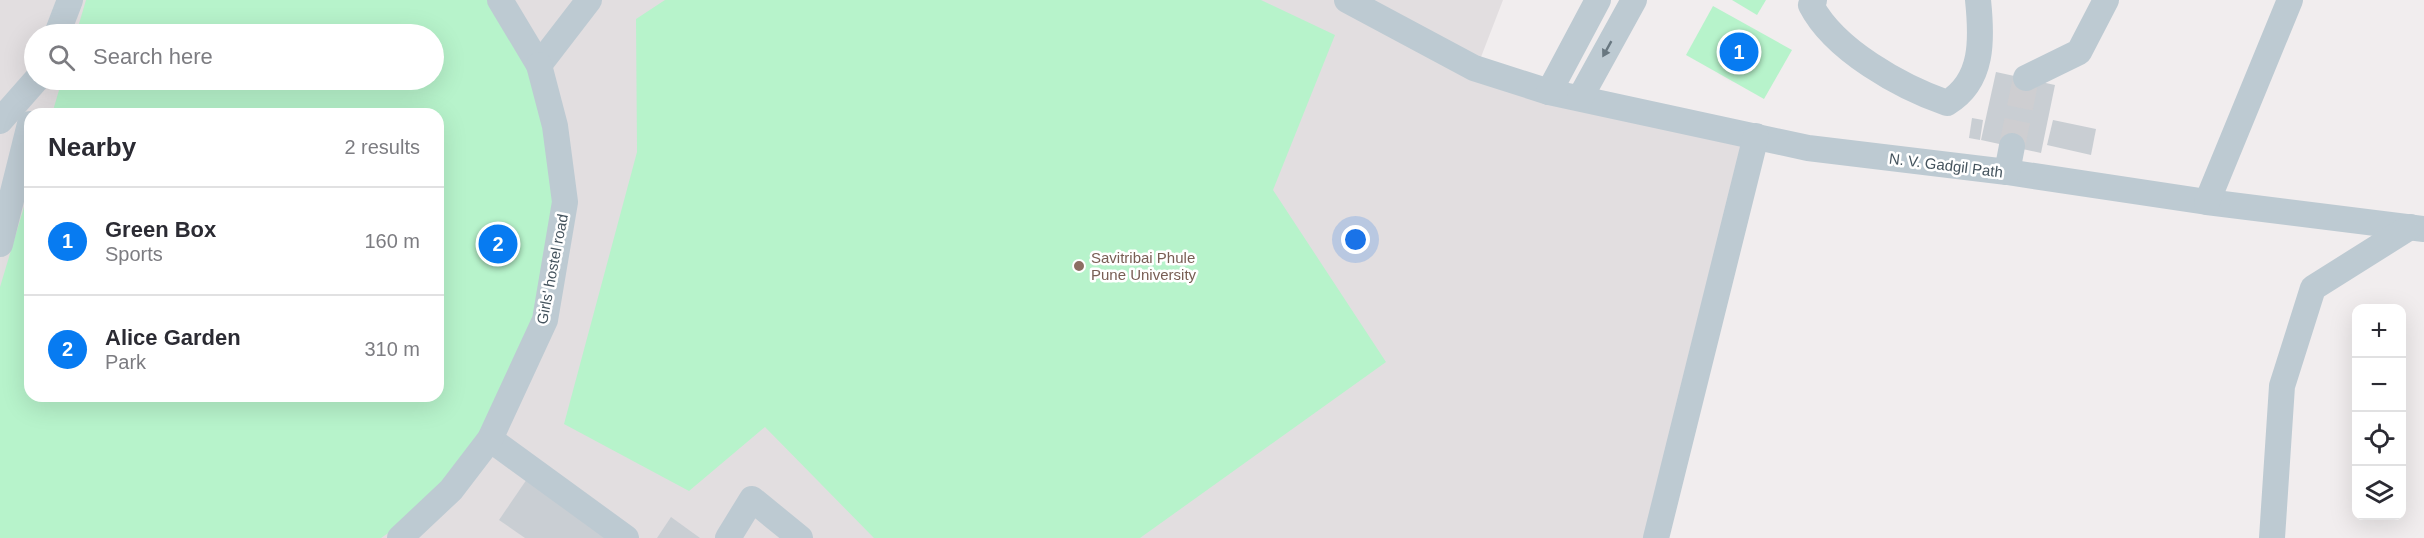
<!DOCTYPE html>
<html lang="en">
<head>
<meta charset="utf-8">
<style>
	:root { --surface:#fff; --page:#f7f7f7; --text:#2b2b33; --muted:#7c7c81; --line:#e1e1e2; --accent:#077bf1 }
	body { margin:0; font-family:Helvetica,sans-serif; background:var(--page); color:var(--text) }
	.controls { position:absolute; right:18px; bottom:18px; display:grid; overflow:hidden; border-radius:12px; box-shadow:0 6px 24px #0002 }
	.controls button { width:54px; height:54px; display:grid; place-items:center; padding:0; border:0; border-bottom:2px solid var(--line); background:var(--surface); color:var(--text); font:30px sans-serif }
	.you { position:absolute; left:1356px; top:240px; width:21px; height:21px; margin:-15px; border:4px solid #fff; border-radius:50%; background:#1a73e8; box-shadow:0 0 0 9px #1a73e833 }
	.badge { display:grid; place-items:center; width:39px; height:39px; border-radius:50%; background:var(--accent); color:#fff; font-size:20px; font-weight:700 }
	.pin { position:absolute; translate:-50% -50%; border:3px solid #fff; box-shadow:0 2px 6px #0006 }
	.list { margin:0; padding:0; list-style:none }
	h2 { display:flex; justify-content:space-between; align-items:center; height:78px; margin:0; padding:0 24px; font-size:26px }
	h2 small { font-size:20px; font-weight:400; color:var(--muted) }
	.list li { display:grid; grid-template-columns:39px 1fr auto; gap:18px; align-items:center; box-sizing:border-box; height:108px; padding:0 24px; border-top:2px solid var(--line) }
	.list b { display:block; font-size:22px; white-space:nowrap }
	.list p { margin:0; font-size:20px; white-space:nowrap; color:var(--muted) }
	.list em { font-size:20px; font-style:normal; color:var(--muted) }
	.icon { flex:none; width:33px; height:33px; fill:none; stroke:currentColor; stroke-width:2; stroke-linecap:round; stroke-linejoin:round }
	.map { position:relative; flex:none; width:2424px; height:538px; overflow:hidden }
	.search { position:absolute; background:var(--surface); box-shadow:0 6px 24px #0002; left:24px; top:24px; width:420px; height:66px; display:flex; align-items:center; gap:15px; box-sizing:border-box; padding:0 21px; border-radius:33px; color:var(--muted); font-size:22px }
	.panel { position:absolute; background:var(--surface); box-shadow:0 6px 24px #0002; left:24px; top:108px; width:420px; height:294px; border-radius:18px }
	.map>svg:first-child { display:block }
</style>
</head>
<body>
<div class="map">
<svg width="2424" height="538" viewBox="0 0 2424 538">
	<rect width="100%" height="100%" fill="#f1edee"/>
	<path fill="#e2dee0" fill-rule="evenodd" d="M0 0H1503L1476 70 1756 136 1647 538H0ZM34 34H434V80H34ZM30 114H438V396H30Z"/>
	<g fill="#b7f3cb">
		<path d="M86 0H500L539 65 565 202 545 320 451 490 381 538H0V287L30 187V396H438V114H52L62 80H434V34H76Z"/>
		<path d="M665 0H1261L1335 35 1273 190 1386 362 1140 538H874L765 427 689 491 564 424 637 152 636 19Z"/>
		<path d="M1732 0H1766L1757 15Z"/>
		<path d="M1713 6 1792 50 1764 99 1686 55Z"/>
	</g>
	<g fill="#c9ced3">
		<path d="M1996 72 2055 85 2041 153 1981 140Z"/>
		<path d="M1972 118 1983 120 1980 140 1969 138Z"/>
		<path d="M2053 120 2096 129 2091 155 2047 145Z"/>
		<path d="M527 479 613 538H525L499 520Z"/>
		<path d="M671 517 700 538H657Z"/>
	</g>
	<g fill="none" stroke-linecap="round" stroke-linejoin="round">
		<path stroke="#ceced1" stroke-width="26" stroke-dasharray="26 13" stroke-linecap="butt" d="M2012 146 2026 78"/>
		<g stroke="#bdcad2" stroke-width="26">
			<path d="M500 0 539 65 589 0"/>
			<path d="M1347 0 1474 68 1549 92 1808 148 2007 172 2207 202 2424 229"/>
			<path d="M1814 0 1811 5C1834 50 1901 87 1947 103 1984 81 1982 38 1978 0"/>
			<path d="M57 34 70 0"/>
			<path d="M2026 78 2079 52 2106 0"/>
			<path d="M1549 92 1598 0"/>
			<path d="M1580 98 1634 0"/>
			<path d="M0 121 36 80"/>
			<path d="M2007 172 2012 146"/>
			<path d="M2207 202 2290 0"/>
			<path d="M0 244 30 124"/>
			<path d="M490 439 626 538"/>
			<path d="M400 538 451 490 490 439 545 320 565 202 555 126 539 65"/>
			<path d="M728 538 752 499 800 538"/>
			<path d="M1656 538 1756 136"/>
			<path d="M2272 538 2282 386 2313 288 2410 227"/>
		</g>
	</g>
	<defs><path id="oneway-solid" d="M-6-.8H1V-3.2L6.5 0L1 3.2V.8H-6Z" transform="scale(1.5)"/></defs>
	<use fill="#687780" href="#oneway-solid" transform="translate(1607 49) rotate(119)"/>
	<circle fill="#8d6e63" stroke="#fff" stroke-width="2" cx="1079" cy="266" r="6"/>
	<g text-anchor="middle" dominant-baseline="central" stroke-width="5" stroke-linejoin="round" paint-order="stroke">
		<g font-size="15" fill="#44535d" stroke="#fff">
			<text transform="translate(1946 165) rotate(7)">N. V. Gadgil Path</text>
			<text transform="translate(552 269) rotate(-79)">Girls' hostel road</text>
		</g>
		<g font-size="15" fill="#785e54" stroke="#fff" text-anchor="start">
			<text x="1091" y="257">Savitribai Phule<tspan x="1091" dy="17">Pune University</tspan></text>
		</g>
	</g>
</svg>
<div class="controls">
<button>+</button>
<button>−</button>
<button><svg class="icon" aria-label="locate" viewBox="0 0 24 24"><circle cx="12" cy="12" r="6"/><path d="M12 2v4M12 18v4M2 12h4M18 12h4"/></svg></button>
<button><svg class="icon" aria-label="layers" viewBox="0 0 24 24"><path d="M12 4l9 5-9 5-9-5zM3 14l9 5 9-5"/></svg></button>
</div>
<div class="you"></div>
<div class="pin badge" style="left:1739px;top:52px">1</div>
<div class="pin badge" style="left:498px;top:244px">2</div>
<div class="search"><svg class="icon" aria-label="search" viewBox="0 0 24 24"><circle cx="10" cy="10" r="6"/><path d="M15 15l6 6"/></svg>Search here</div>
<section class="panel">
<h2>Nearby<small>2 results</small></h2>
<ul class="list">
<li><span class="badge">1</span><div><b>Green Box</b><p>Sports</p></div><em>160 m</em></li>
<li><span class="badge">2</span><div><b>Alice Garden</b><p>Park</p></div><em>310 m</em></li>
</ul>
</section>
</div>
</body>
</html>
